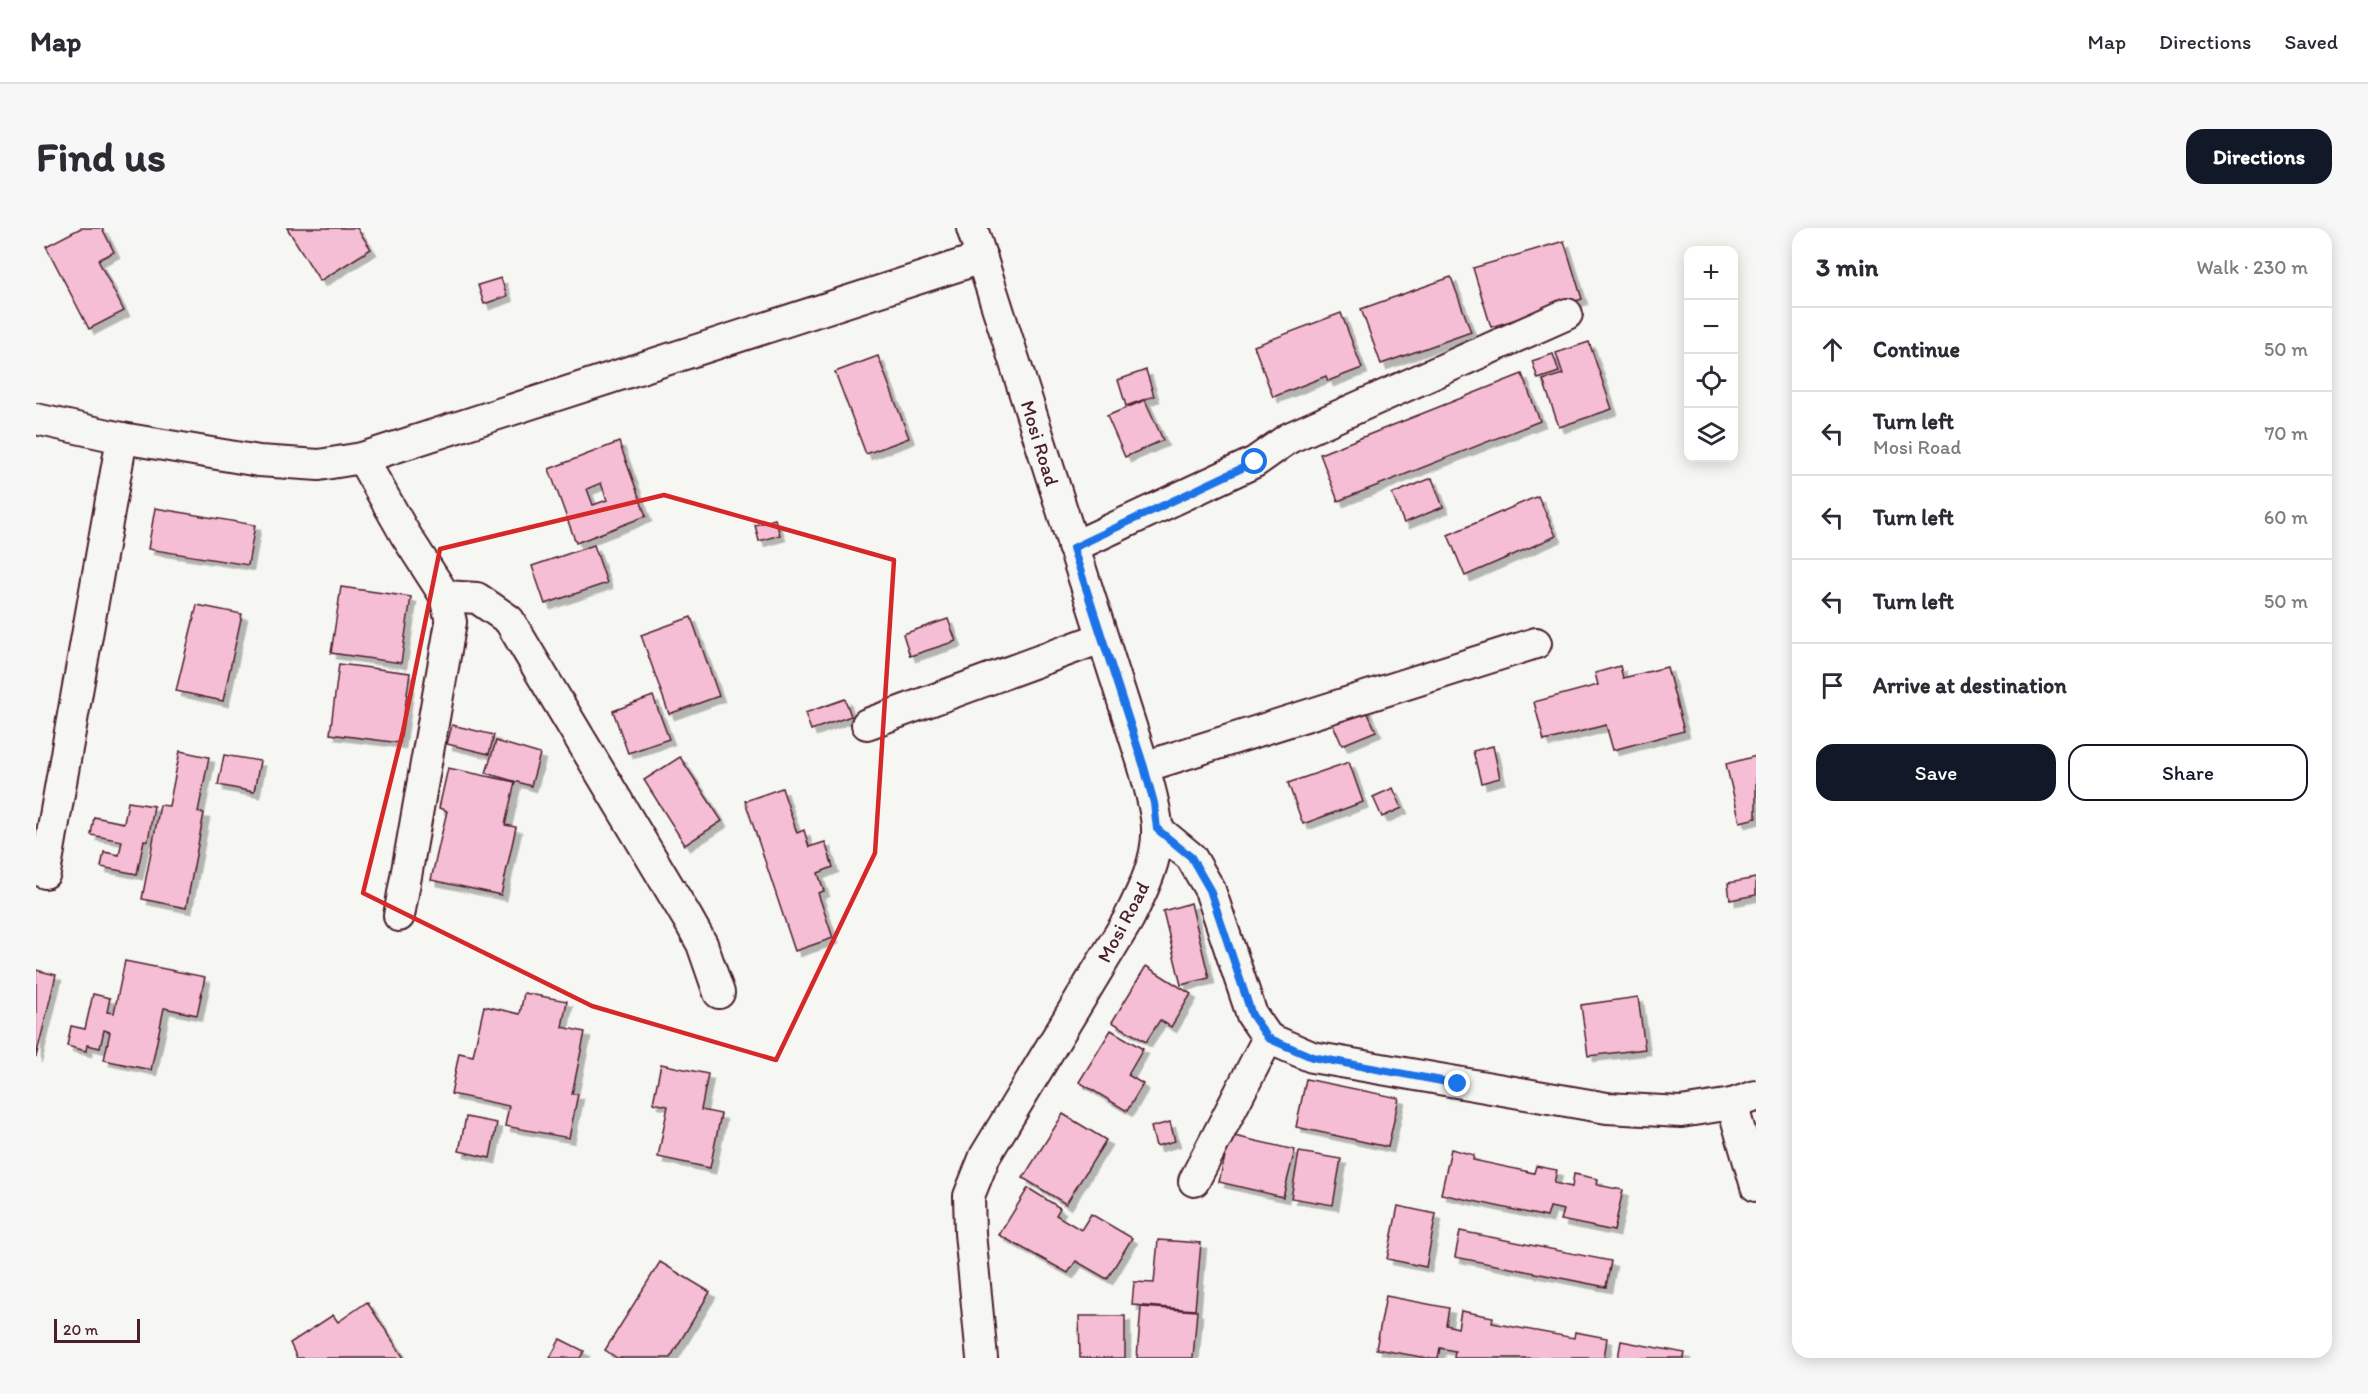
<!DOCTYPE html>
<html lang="en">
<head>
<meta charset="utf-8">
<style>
	:root { --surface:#fff; --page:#f7f7f7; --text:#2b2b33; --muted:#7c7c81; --line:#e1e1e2; --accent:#111827 }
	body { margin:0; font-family:Itim,sans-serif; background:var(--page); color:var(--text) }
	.controls { position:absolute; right:18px; top:18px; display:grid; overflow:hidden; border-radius:12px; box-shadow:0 3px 15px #0003 }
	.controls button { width:54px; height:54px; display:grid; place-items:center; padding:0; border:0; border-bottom:2px solid var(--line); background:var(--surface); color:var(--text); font:30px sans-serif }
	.scale { position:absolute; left:18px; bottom:15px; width:86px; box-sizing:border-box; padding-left:6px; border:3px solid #4a1f2b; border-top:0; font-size:16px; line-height:21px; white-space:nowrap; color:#4a1f2b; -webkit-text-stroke:4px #f6f6f2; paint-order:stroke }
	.stop { position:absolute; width:18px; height:18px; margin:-14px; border:4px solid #1a73e8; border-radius:50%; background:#fff }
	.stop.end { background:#1a73e8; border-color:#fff; box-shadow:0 2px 6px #0008 }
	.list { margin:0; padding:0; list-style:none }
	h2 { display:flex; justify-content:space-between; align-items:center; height:78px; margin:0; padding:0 24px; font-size:26px }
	h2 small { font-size:20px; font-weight:400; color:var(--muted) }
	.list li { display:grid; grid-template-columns:39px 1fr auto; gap:18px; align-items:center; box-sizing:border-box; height:84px; padding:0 24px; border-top:2px solid var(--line) }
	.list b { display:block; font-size:22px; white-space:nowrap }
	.list p { margin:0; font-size:20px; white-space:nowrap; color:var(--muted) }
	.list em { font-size:20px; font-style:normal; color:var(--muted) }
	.actions { display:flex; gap:12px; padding:18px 24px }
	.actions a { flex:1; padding:14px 0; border:2px solid var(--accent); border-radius:18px; text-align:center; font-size:21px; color:var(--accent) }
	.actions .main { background:var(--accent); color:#fff }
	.icon { flex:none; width:33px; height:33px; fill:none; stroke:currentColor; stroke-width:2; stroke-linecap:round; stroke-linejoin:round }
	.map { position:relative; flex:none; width:1720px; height:1130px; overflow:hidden; border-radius:18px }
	header { display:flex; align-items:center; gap:36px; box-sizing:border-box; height:84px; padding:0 30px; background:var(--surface); border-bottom:2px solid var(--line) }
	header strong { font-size:28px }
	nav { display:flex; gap:33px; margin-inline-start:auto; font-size:21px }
	.intro { display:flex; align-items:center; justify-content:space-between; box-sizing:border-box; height:144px; padding:0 36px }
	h1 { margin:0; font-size:42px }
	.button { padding:15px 27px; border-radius:18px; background:var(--accent); color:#fff; font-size:21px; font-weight:700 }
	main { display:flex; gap:36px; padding:0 36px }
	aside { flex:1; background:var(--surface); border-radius:18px; box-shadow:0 3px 15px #0003 }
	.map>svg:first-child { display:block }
</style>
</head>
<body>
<header>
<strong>Map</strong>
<nav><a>Map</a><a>Directions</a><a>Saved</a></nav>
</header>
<div class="intro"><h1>Find us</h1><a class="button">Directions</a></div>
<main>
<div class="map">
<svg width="1720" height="1130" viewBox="0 0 1720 1130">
	<defs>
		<filter id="shadow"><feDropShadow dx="5.5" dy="5.5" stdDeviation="0" flood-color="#0004"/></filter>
	</defs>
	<rect width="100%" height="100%" fill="#f6f6f2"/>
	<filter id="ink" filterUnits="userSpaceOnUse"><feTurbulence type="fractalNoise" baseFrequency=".0167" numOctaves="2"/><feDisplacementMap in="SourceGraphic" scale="12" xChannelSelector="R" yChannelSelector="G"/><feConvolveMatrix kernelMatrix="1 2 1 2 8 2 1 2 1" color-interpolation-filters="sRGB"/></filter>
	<g filter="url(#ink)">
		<g fill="#f6bed5" stroke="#4a1f2b" stroke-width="1.5" fill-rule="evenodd" filter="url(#shadow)">
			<path d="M45 0H66L78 24 62 32 88 83 53 101 10 18Z"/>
			<path d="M251 0H321L335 21 284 53Z"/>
			<path d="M1528 13 1546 71 1455 99 1437 40Z"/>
			<path d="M1415 49 1435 104 1345 136 1325 81Z"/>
			<path d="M465 50 471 68 448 76 442 57Z"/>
			<path d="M1305 85 1326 140 1292 153 1290 148 1237 169 1218 118Z"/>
			<path d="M1553 114 1576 181 1523 199 1507 152 1527 146 1520 125Z"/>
			<path d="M1517 126 1523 144 1502 151 1496 133Z"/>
			<path d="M842 128 873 210 830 226 799 144Z"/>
			<path d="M1110 142 1118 168 1090 178 1082 152Z"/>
			<path d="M1486 146 1504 193 1302 273 1284 226Z"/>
			<path d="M1109 172 1127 212 1089 229 1071 188Z"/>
			<path d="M583 214 610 288 540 315 513 241ZM565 255 571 272 557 277 551 261Z"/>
			<path d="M1396 250 1407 279 1368 295 1356 266Z"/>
			<path d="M1502 268 1520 308 1429 348 1412 307Z"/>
			<path d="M119 280 219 297 212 337 112 321Z"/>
			<path d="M739 291 744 307 723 313 719 297Z"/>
			<path d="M558 317 571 355 509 376 496 338Z"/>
			<path d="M305 359 375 369 365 435 295 425Z"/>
			<path d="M161 377 206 386 187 473 140 463Z"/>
			<path d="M655 389 683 468 633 486 605 407Z"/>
			<path d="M912 391 920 413 874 428 867 406Z"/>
			<path d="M303 436 374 445 364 515 294 506Z"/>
			<path d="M1584 438 1587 450 1631 439 1648 503 1577 522 1570 497 1508 513 1498 474 1562 457 1559 445Z"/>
			<path d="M617 468 633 511 592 525 577 483Z"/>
			<path d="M809 471 815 488 775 502 769 485Z"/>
			<path d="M1328 477 1340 503 1306 517 1295 492Z"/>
			<path d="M416 497 458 507 453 526 411 516Z"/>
			<path d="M460 513 504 526 495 558 450 545Z"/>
			<path d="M1457 518 1464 550 1445 555 1437 523Z"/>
			<path d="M144 523 173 529 162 584 168 585 150 680 106 671 124 577 133 578Z"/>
			<path d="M188 527 224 533 218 564 182 557Z"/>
			<path d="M1720 528V590L1704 594 1690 536Z"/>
			<path d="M644 529 686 593 649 617 608 552Z"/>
			<path d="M1313 534 1327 574 1267 596 1252 555Z"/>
			<path d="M412 540 479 554 469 597 480 599 465 667 395 652 411 583 403 580Z"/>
			<path d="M746 560 761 605 768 602 773 619 789 614 797 639 782 645 788 663 782 665 797 710 759 723 709 573Z"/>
			<path d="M1357 560 1366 580 1346 589 1337 569Z"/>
			<path d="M92 574 118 578 112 613 108 612 101 646 65 639 68 624 83 627 86 613 55 607 58 589 88 595Z"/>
			<path d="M1720 650V667L1694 672 1692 655Z"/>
			<path d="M1155 675 1173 750 1145 757 1127 683Z"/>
			<path d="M89 733 169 749 161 787 128 780 115 842 68 832 74 804 68 802 64 820 51 817 50 823 31 818 35 798 49 801 57 766 74 770 71 784 78 785Z"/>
			<path d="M1110 738 1155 766 1135 799 1124 792 1110 814 1076 794Z"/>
			<path d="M0 742 20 747 0 829Z"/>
			<path d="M488 765 531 773 526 799 549 804 536 866H542L533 910 469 898 473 878 415 866 423 825 437 828 448 778 484 786Z"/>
			<path d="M1602 769 1609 821 1552 828 1545 777Z"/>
			<path d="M1075 802 1107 821 1092 847 1107 856 1091 883 1043 854Z"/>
			<path d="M625 836 672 846 665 882 685 886 674 940 622 929 632 878 617 875Z"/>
			<path d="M1270 851 1363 870 1352 919 1260 899Z"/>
			<path d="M1027 886 1070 912 1030 976 987 950Z"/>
			<path d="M430 889 461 895 454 930 423 923Z"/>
			<path d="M1134 894 1139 913 1120 918 1115 899Z"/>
			<path d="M1194 907 1259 922 1247 969 1183 954Z"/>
			<path d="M1415 921 1438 927 1437 932 1498 945 1500 938 1521 942 1518 955 1536 959 1538 946 1562 951 1561 957 1587 962 1578 1003 1525 992 1528 982 1514 979 1511 989 1405 966Z"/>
			<path d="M1263 924 1305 931 1297 977 1255 970Z"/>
			<path d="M992 960 1024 980 1020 987 1045 1002 1055 986 1096 1010 1071 1051 1040 1033 1032 1045 963 1007Z"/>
			<path d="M1362 978 1400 986 1390 1039 1351 1031Z"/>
			<path d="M1424 1003 1575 1033 1570 1059 1419 1029Z"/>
			<path d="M1122 1012 1165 1015 1159 1082 1096 1077 1098 1054 1118 1055Z"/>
			<path d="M624 1034 674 1064 634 1130H581L569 1122Z"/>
			<path d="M1350 1068 1413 1080 1410 1097 1422 1100 1425 1083 1457 1089 1456 1095 1538 1110 1539 1104 1571 1110 1568 1130H1418L1419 1123 1404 1120 1402 1130H1391L1340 1121Z"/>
			<path d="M331 1074 368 1130H261L254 1115 297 1087 302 1094Z"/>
			<path d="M1105 1079 1161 1083 1157 1130H1101Z"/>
			<path d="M1043 1088H1089V1130H1044Z"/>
			<path d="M524 1111 548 1123 544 1130H514Z"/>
			<path d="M1585 1113 1649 1125 1648 1130H1582Z"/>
		</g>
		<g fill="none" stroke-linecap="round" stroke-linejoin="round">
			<g stroke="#4a1f2b" stroke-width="34">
				<g id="minor">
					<path d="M936 0 1108 539C1113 559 1120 579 1121 599 1123 631 1106 664 1092 692L949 928 933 968 934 1005 946 1130"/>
					<path d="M0 191 86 210 223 233 283 237 326 230 946 30"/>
					<path d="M326 230 369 306 409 368 415 394 363 688"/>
					<path d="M1037 319 1219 234 1253 210 1531 86"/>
					<path d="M409 368 441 370 473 392 652 691 666 716 683 765"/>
					<path d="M831 496 1065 410"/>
					<path d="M1108 539 1500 415"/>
					<path d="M1121 601 1155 629 1174 662 1216 787 1232 810 1276 829 1571 880 1645 884 1696 876 1720 958"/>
					<path d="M9 645 86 210"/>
					<path d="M1696 876 1720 868"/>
					<path d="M1158 953 1232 810"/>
				</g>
			</g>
			<use href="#minor" stroke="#f6f6f2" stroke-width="30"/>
		</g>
	</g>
	<g fill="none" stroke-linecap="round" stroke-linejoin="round" filter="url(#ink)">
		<path stroke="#1a73e8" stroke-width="8" d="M1219 234 1037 320 1108 539 1118 575 1121 601 1155 629 1174 662 1216 787 1232 810 1276 829 1422 856"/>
	</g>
	<path fill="none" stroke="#d62828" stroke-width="4.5" stroke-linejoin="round" d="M628 267 858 332 839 625 740 832 556 778 327 665 367 503 404 321Z"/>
	<g text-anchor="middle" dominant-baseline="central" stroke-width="4.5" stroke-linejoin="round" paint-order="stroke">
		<g font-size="20" fill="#4a1f2b" stroke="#f6f6f2">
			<text transform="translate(1004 215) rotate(73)">Mosi Road</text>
			<text transform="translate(1087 694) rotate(-62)">Mosi Road</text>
		</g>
	</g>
</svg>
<div class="controls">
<button>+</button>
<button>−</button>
<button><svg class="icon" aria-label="locate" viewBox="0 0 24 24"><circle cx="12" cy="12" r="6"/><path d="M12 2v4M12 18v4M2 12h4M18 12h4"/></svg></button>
<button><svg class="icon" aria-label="layers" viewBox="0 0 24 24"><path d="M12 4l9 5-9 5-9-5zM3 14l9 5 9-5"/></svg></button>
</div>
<div class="scale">20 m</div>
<div class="stop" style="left:1219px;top:234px"></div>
<div class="stop end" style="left:1422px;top:856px"></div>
</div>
<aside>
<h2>3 min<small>Walk · 230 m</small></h2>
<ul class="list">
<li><svg class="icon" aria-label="ahead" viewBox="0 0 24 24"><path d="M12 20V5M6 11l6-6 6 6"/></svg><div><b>Continue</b></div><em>50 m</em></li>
<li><svg class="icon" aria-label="left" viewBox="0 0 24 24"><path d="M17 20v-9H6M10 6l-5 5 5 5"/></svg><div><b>Turn left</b><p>Mosi Road</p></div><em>70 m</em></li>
<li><svg class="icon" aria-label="left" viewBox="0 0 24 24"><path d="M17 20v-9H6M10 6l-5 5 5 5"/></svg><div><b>Turn left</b></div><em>60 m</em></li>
<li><svg class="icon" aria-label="left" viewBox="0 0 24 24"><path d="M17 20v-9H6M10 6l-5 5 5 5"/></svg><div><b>Turn left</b></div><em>50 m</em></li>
<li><svg class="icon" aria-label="arrive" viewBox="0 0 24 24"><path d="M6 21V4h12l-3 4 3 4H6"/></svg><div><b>Arrive at destination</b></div></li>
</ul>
<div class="actions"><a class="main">Save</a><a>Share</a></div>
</aside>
</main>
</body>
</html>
